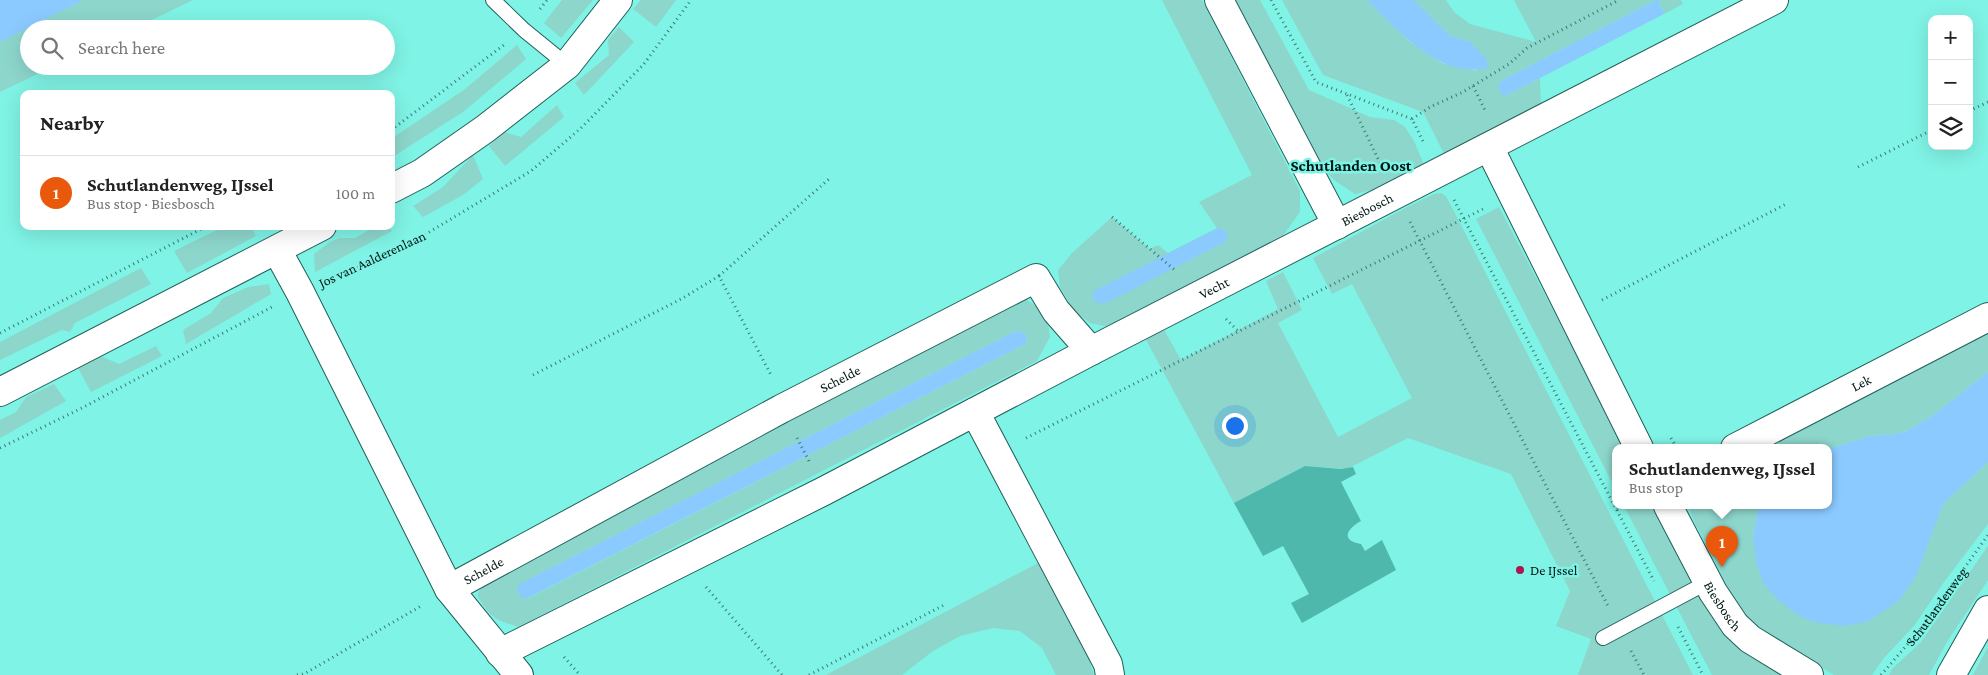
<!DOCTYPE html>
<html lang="en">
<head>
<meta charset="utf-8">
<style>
	:root { --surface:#fff; --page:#f6f6f6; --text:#222; --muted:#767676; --line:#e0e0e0; --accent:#ea580c }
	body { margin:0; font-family:"Crimson Pro",serif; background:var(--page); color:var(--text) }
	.controls { position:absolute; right:15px; top:15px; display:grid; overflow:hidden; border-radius:10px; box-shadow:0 5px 20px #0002 }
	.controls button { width:45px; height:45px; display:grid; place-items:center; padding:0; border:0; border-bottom:1px solid var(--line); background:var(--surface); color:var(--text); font:25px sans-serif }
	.you { position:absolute; left:1234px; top:425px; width:18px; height:18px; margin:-12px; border:4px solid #fff; border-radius:50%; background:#1a73e8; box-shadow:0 0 0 8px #1a73e833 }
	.badge { display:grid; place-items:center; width:32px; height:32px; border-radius:50%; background:var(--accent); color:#fff; font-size:16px; font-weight:700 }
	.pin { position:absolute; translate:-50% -41px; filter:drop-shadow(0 1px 2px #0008) }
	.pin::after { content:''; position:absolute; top:26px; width:18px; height:15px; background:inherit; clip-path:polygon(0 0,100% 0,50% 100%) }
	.popup { position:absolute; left:1612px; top:444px; width:220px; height:65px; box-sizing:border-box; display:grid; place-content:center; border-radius:10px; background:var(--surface); filter:drop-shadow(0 1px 4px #0005); font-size:16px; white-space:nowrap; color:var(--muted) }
	.popup b { font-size:19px; color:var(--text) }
	.popup::after { content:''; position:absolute; left:50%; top:100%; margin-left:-10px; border:10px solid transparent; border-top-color:var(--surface) }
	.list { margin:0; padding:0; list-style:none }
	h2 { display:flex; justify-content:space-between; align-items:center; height:65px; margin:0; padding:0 20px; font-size:21px }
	h2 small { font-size:16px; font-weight:400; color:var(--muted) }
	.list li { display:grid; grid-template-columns:32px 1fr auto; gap:15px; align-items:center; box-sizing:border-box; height:75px; padding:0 20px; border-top:1px solid var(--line) }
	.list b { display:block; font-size:19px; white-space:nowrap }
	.list p { margin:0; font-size:16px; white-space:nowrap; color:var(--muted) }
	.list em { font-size:16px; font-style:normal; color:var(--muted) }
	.icon { flex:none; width:28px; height:28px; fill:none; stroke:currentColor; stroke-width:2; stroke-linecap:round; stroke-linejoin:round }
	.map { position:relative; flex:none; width:1988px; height:675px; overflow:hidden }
	.search { position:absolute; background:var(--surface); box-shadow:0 5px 20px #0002; left:20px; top:20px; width:375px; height:55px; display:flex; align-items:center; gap:12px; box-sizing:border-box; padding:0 18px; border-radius:28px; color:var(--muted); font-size:19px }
	.panel { position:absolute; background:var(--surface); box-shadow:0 5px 20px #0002; left:20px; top:90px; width:375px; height:140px; border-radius:10px }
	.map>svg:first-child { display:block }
</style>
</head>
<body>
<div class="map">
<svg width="1988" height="675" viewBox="0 0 1988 675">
	<rect width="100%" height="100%" fill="#7ff3e5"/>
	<g fill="#8dd6cc" fill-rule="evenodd">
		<path d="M83 0H193L133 29H29V66H54L0 92V42Z"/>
		<path d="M562 0H593L561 38 544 23Z"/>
		<path d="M641 0H676L656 27 633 9Z"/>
		<path d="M1162 0H1202L1300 191V212L1282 237 1109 327 1090 323 1074 311 1060 287 1058 270 1072 253 1112 217 1150 249 1158 245 1168 253 1217 228 1199 202 1252 175Z"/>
		<path d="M1235 0H1260L1309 90 1370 117 1394 120 1405 127 1414 141 1425 167 1381 188 1355 194 1334 180 1317 162Z"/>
		<path d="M1282 0H1367L1410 42 1442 63 1477 71 1469 41 1450 36 1414 0H1446L1455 13 1470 24 1536 42 1514 0H1656L1501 81 1505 96 1540 78 1541 106 1445 156 1423 112 1323 75Z"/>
		<path d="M1658 0H1681L1683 4 1664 14Z"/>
		<path d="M619 27 634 42 584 95 575 83 609 55 608 40Z"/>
		<path d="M517 45 526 59 463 112 391 158V139L465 89Z"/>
		<path d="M557 105 564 117 505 166 489 146 504 132 521 137Z"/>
		<path d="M473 155 483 179 463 195 423 217 413 206 443 187Z"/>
		<path d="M1441 193 1446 196 1693 675H1578L1591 639 1556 626 1570 591 1511 474 1408 438 1347 469 1305 466 1234 503 1145 338 1163 328 1181 360 1278 309 1266 281 1283 272 1302 310 1278 323 1338 437 1412 398 1352 284 1332 294 1313 258 1409 206 1434 194Z"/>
		<path d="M1499 207 1625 448H1616V490L1476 219Z"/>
		<path d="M225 226H251L256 236 187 273 174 251Z"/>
		<path d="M376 226H389L392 231 315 272 314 254 330 242 340 238H355Z"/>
		<path d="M141 268 151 284 75 323 70 332 62 330 0 360V342Z"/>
		<path d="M269 284 271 294 186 344 183 330 211 313 223 298 248 287Z"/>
		<path d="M1025 299 1042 310 1048 322 1050 337 1037 361 518 627C494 619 490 618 477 595L487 579 1014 301ZM1016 331 1024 333 1027 337 1025 344 527 599 533 577Z"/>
		<path d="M1988 332V372L1931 417 1907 431 1895 434 1871 436 1828 449 1760 448Z"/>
		<path d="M156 346 162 356 91 392 77 366 98 355 119 364Z"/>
		<path d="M54 384 66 401 0 438V420L16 412 26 397Z"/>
		<path d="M1988 462V524L1944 582 1914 626 1884 658 1872 675H1834L1777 641 1748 618 1728 588 1693 519 1689 507V506H1759L1753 538 1930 535 1943 504Z"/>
		<path d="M1624 506H1655L1738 646 1781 675H1712Z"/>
		<path d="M1988 546V580L1947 642 1929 675H1889L1892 669 1921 642Z"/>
		<path d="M1040 562 1088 657 1094 675H1056L1042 648 1020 631 993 628 960 636 933 651 902 675H826Z"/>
		<path d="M1988 647V675H1973Z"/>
	</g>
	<path fill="#4eb8ac" d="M1305 466 1341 469 1353 467 1356 474 1341 482 1361 521C1348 528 1339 540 1361 544L1365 551 1382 540 1396 570 1302 623 1291 603 1309 594 1283 546 1263 556 1234 503Z"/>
	<g fill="#8bcaff">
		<path d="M0 0H83L0 42Z"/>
		<path d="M1367 0H1414L1450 36 1469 41 1485 57 1489 67C1443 82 1396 29 1367 0Z"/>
		<path d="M1656 0H1658L1664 14 1505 96 1501 94 1498 87 1501 81Z"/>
		<path d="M1218 228 1224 229 1228 235 1225 242 1106 303H1097L1092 296 1094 291Z"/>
		<path d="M1016 331 1024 333 1027 337 1025 344 526 599 520 596 517 588 519 585 533 577Z"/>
		<path d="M1988 372V462L1943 504 1916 576 1899 601 1867 622 1843 626 1814 622 1798 615 1777 599 1764 584 1757 565 1753 538 1759 506H1828V449L1871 436 1895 434 1907 431 1931 417Z"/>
	</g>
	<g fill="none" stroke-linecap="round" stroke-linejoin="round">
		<g stroke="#206059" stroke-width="16">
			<g id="service">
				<path d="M493 0 524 30 567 65"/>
				<path d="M1603 638 1708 582"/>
			</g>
		</g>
		<g stroke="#206059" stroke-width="30">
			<g id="minor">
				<path d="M1219 0 1337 225"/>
				<path d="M1489 147 1639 448"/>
				<path d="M277 250 300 292 449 589 519 675"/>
				<path d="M975 412 1108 664 1110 675"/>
				<path id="s2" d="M1735 448 1988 317"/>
				<path id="s3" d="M1668 506 1713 592 1735 625 1750 639 1809 675"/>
				<path id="s4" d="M449 589 781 409 1036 278 1056 311 1091 351"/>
				<path id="s5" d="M500 653 824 491 1091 351 1774 0"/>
			</g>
		</g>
		<g stroke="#206059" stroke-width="30">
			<g id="tertiary">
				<path d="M391 189 422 173 485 129 567 65 618 0"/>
				<path d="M0 392 322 226"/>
				<path d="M1951 675 1988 610"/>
			</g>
		</g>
		<g stroke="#3a7c74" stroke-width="3" stroke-dasharray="1 4" stroke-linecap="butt">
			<path d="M1271 0 1316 82 1412 119 1424 143"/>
			<path d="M540 9 547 0"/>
			<path d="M1473 86 1486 112"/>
			<path d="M1347 95 1381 165"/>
			<path d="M1969 111 1988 102"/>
			<path d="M1412 119 1430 107 1463 92 1509 64 1527 48 1619 0"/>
			<path d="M391 130 504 45"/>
			<path d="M1858 167 1932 130"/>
			<path d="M1454 200 1654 581"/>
			<path d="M1112 217 1176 271"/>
			<path d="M1410 222 1609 608"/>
			<path d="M719 276 829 179"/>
			<path d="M330 280 411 243 531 171 581 128 644 64 691 0"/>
			<path d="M1602 300 1786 204"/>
			<path d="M1226 319 1239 332"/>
			<path d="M0 333 207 226"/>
			<path d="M533 375 683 298 719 276 772 377"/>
			<path d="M797 438 810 463"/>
			<path d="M1026 438 1483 209"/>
			<path d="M1671 438 1677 448"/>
			<path d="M0 448 80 409 272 307"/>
			<path d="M1617 510 1624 506"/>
			<path d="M706 587 782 675"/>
			<path d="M1678 627 1703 675"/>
			<path d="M1631 651 1644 675"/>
			<path d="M564 657 580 675"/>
			<path d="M297 675 304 674 421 606"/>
			<path d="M809 675 946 604"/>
			<path id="s1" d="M1881 675 1920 630 1988 535"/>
		</g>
		<use href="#service" stroke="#fff" stroke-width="14"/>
		<use href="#minor" stroke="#fff" stroke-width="28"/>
		<use href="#tertiary" stroke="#fff" stroke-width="28"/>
	</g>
	<circle fill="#a8154f" stroke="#7ff3e5" stroke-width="2" cx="1520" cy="570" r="5"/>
	<g text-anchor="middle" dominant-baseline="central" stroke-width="5" stroke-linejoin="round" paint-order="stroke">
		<g font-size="14" fill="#001815" stroke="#7ff3e5">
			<text stroke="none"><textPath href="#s5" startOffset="974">Biesbosch</textPath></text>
			<text transform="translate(372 259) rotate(-25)">Jos van Aalderenlaan</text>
			<text stroke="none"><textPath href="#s5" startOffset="802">Vecht</textPath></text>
			<text stroke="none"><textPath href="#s4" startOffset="444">Schelde</textPath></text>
			<text stroke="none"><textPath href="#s2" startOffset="142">Lek</textPath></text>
			<text stroke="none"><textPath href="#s4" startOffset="39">Schelde</textPath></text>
			<text stroke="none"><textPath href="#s3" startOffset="114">Biesbosch</textPath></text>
			<text stroke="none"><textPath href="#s1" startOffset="88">Schutlandenweg</textPath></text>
		</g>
		<g font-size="14" fill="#001815" stroke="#7ff3e5" text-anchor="start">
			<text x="1530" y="570">De IJssel</text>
		</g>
		<g font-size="16" font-weight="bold" fill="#001815" stroke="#7ff3e5">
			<text x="1351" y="165">Schutlanden Oost</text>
		</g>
	</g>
</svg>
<div class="controls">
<button>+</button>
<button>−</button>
<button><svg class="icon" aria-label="layers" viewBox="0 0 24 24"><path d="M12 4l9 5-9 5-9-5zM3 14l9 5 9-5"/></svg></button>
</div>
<div class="you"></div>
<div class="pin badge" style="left:1722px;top:567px">1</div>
<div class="popup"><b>Schutlandenweg, IJssel</b>Bus stop</div>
<div class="search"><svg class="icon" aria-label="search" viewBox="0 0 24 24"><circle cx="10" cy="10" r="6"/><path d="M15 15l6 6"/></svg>Search here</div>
<section class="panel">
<h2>Nearby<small></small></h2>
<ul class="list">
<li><span class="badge">1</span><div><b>Schutlandenweg, IJssel</b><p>Bus stop · Biesbosch</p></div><em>100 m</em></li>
</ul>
</section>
</div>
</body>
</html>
